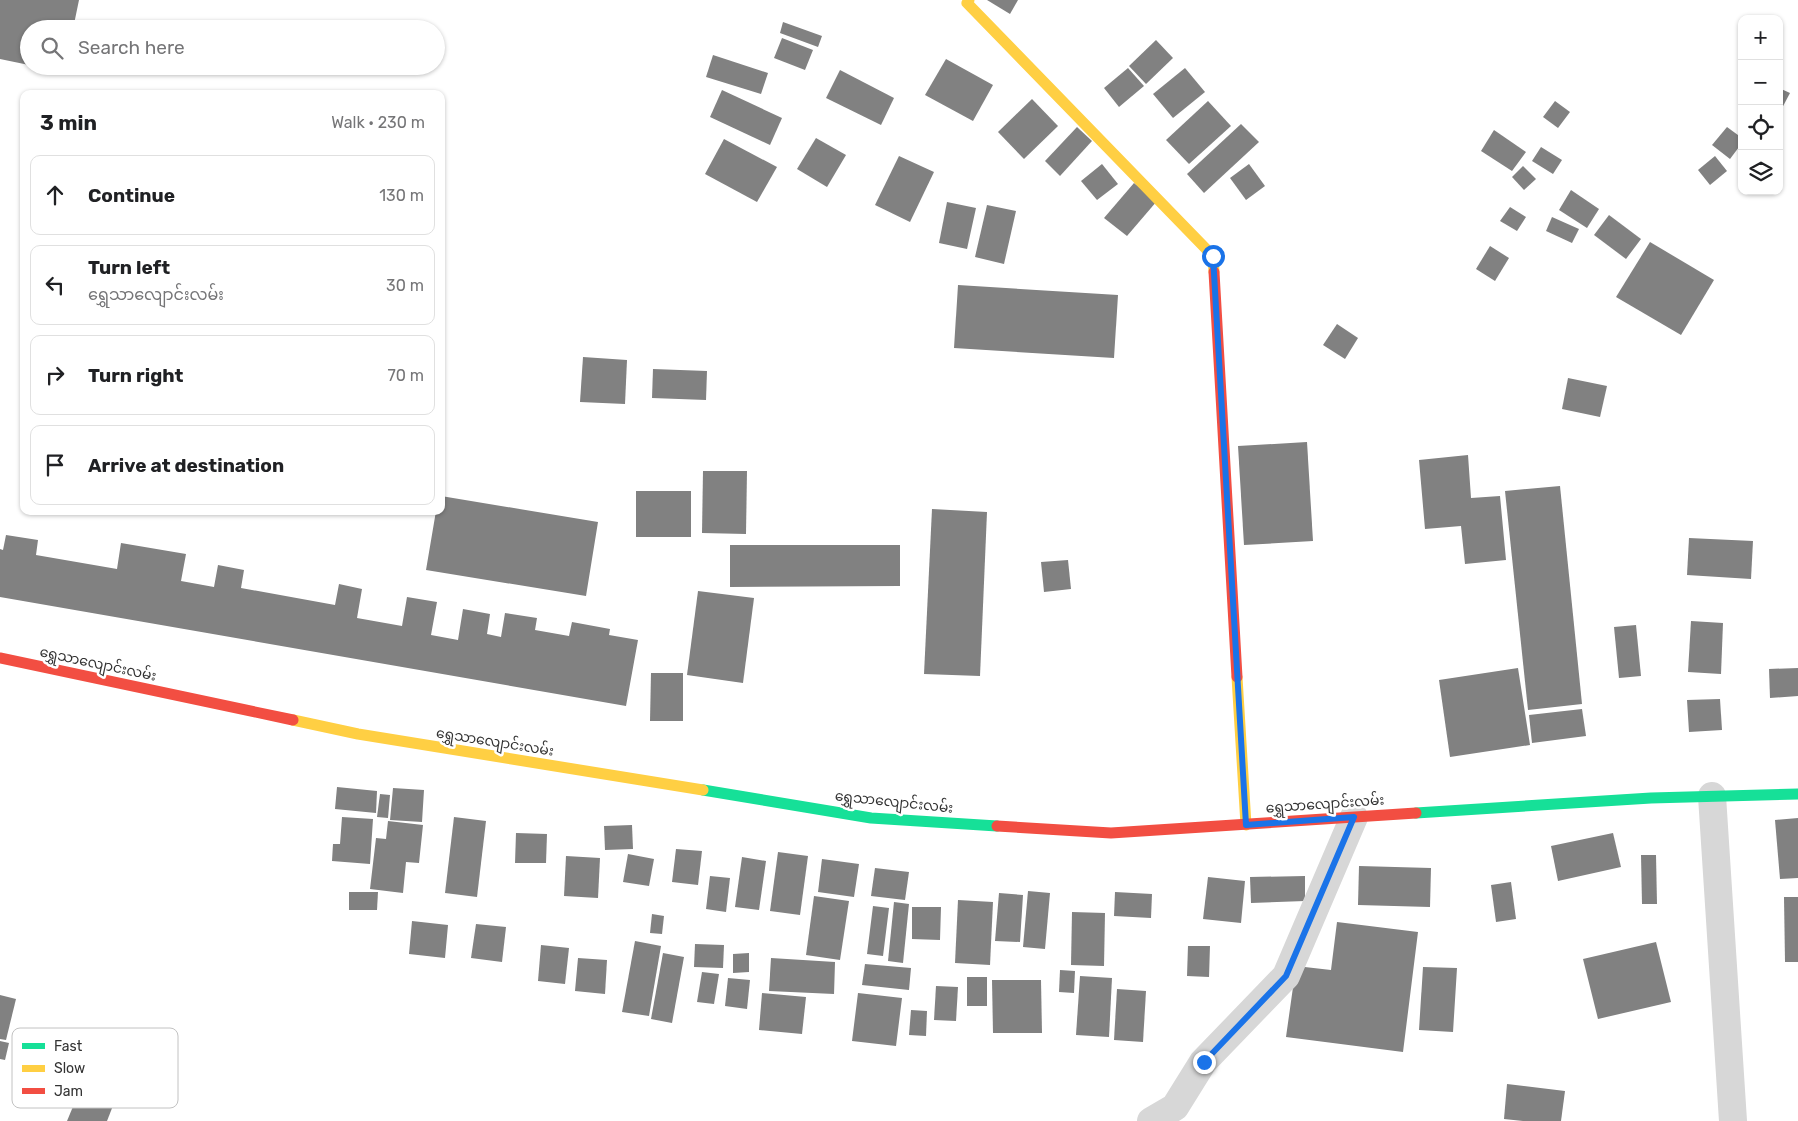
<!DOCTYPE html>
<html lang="en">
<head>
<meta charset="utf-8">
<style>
	:root { --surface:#fff; --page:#f2f2f2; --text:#202124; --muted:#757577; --line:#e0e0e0 }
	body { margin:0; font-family:Rubik,"Noto Sans Myanmar",sans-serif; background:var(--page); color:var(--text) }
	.controls { position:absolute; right:15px; top:15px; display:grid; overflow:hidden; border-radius:10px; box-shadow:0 1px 4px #0004 }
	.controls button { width:45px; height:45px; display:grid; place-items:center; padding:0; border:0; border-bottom:1px solid var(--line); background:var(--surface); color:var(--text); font:25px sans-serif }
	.stop { position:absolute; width:15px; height:15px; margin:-11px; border:4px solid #1a73e8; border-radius:50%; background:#fff }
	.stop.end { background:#1a73e8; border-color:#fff; box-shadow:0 1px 5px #0008 }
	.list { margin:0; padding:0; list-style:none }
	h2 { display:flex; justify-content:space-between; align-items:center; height:65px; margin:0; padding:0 20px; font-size:21px }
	h2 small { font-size:16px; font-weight:400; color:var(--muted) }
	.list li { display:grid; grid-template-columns:32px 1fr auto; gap:15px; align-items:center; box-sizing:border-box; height:80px; margin:0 10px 10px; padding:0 10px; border:1px solid var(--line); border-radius:10px }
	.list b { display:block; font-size:19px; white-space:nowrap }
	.list p { margin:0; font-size:16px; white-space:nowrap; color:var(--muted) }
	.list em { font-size:16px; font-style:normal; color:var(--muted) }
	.icon { flex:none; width:28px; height:28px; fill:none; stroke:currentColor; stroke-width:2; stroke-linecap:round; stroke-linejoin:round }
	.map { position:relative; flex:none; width:1798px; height:1121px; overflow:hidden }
	.search { position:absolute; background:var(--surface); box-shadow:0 1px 4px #0004; left:20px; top:20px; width:425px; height:55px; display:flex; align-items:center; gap:12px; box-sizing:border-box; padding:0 18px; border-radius:28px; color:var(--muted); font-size:19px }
	.panel { position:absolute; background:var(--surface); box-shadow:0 1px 4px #0004; left:20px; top:90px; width:425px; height:425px; border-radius:10px }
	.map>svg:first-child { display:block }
</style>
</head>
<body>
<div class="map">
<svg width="1798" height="1121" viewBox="0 0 1798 1121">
	<rect width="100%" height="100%" fill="#fff"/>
	<g fill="#818181">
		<path d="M0 0H79L73 29H29V65L0 59Z"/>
		<path d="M987 0H1018L1010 14Z"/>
		<path d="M783 22 822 36 818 47 780 33Z"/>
		<path d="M782 38 813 50 805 70 774 58Z"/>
		<path d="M1156 40 1173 58 1146 84 1129 66Z"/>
		<path d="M713 55 768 73 761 94 706 77Z"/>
		<path d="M946 59 993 85 973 121 925 95Z"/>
		<path d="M43 66H66L65 71Z"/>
		<path d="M1128 68 1144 86 1119 107 1104 88Z"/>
		<path d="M1185 68 1205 92 1173 118 1153 94Z"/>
		<path d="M840 70 894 98 881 125 826 98Z"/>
		<path d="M1779 88 1790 93 1781 110 1779 109Z"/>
		<path d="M722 90 782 118 770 145 710 117Z"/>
		<path d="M1032 99 1058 126 1024 159 998 132Z"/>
		<path d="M1208 101 1231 126 1189 164 1166 140Z"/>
		<path d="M1555 101 1570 112 1558 128 1543 117Z"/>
		<path d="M1241 124 1259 142 1204 193 1187 174Z"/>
		<path d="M1077 127 1092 141 1060 176 1045 161Z"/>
		<path d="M1727 127 1742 138V143L1730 159 1712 145Z"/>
		<path d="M1494 130 1526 152 1512 171 1481 151Z"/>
		<path d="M816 138 846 155 827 187 797 169Z"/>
		<path d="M724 139 777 167 757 202 705 174Z"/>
		<path d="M1541 147 1562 160 1553 174 1532 161Z"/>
		<path d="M899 156 934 172 910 222 875 205Z"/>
		<path d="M1715 156 1727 171 1710 185 1698 170Z"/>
		<path d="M1102 164 1118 184 1097 200 1081 181Z"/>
		<path d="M1249 164 1265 186 1246 200 1230 178Z"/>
		<path d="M1523 166 1536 179 1524 190 1512 177Z"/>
		<path d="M1134 183 1157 201 1127 236 1104 218Z"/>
		<path d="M1571 190 1599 209 1587 228 1559 210Z"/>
		<path d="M947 202 976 208 967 249 939 243Z"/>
		<path d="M987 205 1016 211 1004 264 975 257Z"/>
		<path d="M1510 207 1526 217 1517 231 1500 221Z"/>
		<path d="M1609 215 1641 239 1626 259 1594 235Z"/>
		<path d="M1552 217 1579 229 1572 243 1546 231Z"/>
		<path d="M1650 242 1714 280 1681 335 1616 297Z"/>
		<path d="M1490 246 1509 258 1495 281 1476 269Z"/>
		<path d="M958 285 1118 295 1114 358 954 348Z"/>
		<path d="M1337 324 1358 338 1345 359 1323 345Z"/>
		<path d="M583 357 627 360 625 404 580 402Z"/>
		<path d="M653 369 707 371 706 400 652 398Z"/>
		<path d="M1568 378 1607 386 1600 417 1562 409Z"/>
		<path d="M1307 442 1313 541 1244 545 1238 446Z"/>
		<path d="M1468 455 1471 498 1500 496 1506 560 1465 564 1461 526 1425 529 1419 460Z"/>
		<path d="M703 471H747L746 534 702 533Z"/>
		<path d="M1560 486 1582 704 1528 710 1505 491Z"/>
		<rect x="636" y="491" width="55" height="46"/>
		<path d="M441 496 598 522 586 596 426 570 436 511H441Z"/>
		<path d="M932 509 987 512 980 676 924 674Z"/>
		<path d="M6 535 38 540 36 555 117 569 121 543 186 554 181 581 214 587 218 565 244 570 241 588 335 605 339 584 362 589 357 618 402 626 407 597 437 602 431 635 458 640 463 609 490 614 487 634 501 637 505 613 537 618 535 630 569 636 572 622 610 629 609 635 638 640 626 706 0 597V549L3 550Z"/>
		<path d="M1689 538 1753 541 1751 579 1687 575Z"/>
		<path d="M730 545H900V586L730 587Z"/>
		<path d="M1068 560 1071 589 1044 592 1041 562Z"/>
		<path d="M698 591 754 598 743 683 687 675Z"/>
		<path d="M1691 621 1723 623 1721 674 1688 672Z"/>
		<path d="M1636 625 1641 676 1619 678 1614 627Z"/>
		<path d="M1518 668 1530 745 1450 757 1439 680Z"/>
		<path d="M1798 668V696L1770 698 1769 669Z"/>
		<path d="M651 673H683V721H650Z"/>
		<path d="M1720 699 1722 730 1689 732 1687 700Z"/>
		<path d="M1582 709 1586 736 1532 743 1529 715Z"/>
		<path d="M337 787 377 791 376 813 335 809Z"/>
		<path d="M393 788 424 790 422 822 390 820Z"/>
		<path d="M380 794 390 795 388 818 377 817Z"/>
		<path d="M342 817 373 819 370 864 332 861 333 844H340Z"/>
		<path d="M454 817 486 821 477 897 445 893Z"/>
		<path d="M1798 818V878L1780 879 1775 820Z"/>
		<path d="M388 821 423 825 419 863 406 862 403 893 370 889 376 838 386 839Z"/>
		<path d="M632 825 633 849 605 850 604 826Z"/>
		<path d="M516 833 547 834 546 863H515Z"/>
		<path d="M1613 833 1621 867 1558 881 1551 846Z"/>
		<path d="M676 849 702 851 698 885 672 882Z"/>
		<path d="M778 852 808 856 800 915 770 911Z"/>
		<path d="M628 854 654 859 649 886 623 882Z"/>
		<path d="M1641 855H1656L1657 904H1642Z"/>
		<path d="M566 856 600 858 598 898 564 896Z"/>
		<path d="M742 857 766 861 759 910 735 907Z"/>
		<path d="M822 859 859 864 854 897 818 892Z"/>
		<path d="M1359 866 1431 868 1430 907 1358 905Z"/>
		<path d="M875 868 909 872 905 900 871 896Z"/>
		<path d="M710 876 730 878 726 912 706 909Z"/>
		<path d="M1305 876V901L1251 903 1250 877Z"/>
		<path d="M1208 877 1245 881 1241 923 1203 919Z"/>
		<path d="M1511 882 1516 919 1496 922 1491 885Z"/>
		<path d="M1028 891 1050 893 1045 949 1023 947Z"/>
		<path d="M349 892H378L377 910H349Z"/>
		<path d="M1115 892 1152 894 1151 918 1114 916Z"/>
		<path d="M999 893 1023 895 1020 942 995 941Z"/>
		<path d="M814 896 849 901 840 960 806 955Z"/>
		<path d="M1784 897H1798V962H1785Z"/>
		<path d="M958 900 993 902 990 965 955 963Z"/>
		<path d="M894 902 909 904 903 963 888 961Z"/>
		<path d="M873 906 889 908 883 956 867 954Z"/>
		<path d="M912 907H941L940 940 912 939Z"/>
		<path d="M1072 912 1105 913 1104 966 1071 965Z"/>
		<path d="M652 914 664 916 662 934 650 933Z"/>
		<path d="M412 921 448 925 445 958 409 954Z"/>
		<path d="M1337 922 1418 932 1403 1052 1286 1037 1296 966 1331 970Z"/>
		<path d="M476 924 506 927 502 962 471 958Z"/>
		<path d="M635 941 661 946 649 1016 622 1012Z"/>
		<path d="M1656 942 1671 1002 1598 1019 1583 959Z"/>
		<path d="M695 944 724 945 723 968 694 967Z"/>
		<path d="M541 945 569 948 565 984 538 981Z"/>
		<path d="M1188 946H1210L1209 977 1187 976Z"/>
		<path d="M663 953 684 957 672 1023 651 1019Z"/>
		<path d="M749 953V972L733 973V954Z"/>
		<path d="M578 958 607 960 605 994 575 991Z"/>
		<path d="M771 958 835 962 834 994 769 991Z"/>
		<path d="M865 964 911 968 909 990 862 985Z"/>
		<path d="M1423 967 1457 968 1453 1032 1419 1030Z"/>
		<path d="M1060 970 1075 971 1074 993 1059 992Z"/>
		<path d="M702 972 719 974 714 1004 697 1002Z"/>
		<path d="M1080 976 1112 978 1109 1037 1076 1035Z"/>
		<rect x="967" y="977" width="20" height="29"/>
		<path d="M728 978 750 980 747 1009 725 1006Z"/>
		<path d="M992 980H1041L1042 1033H993Z"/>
		<path d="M936 986 958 987 956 1021 934 1020Z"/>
		<path d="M1117 989 1146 991 1143 1042 1114 1040Z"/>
		<path d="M762 993 806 997 802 1034 759 1030Z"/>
		<path d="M858 993 902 998 896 1046 852 1041Z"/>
		<path d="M0 995 16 999 6 1040 0 1039Z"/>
		<path d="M911 1010 927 1011 926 1036 909 1035Z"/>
		<path d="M0 1041 9 1043 5 1060 0 1059Z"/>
		<path d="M1507 1084 1565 1091 1561 1121H1523L1504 1119Z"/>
		<path d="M82 1085 116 1098 107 1121H67Z"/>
	</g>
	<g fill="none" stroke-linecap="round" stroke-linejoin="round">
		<g stroke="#d7d7d7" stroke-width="28">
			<path d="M1712 796 1733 1121"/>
			<path d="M1151 1121 1175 1107 1203 1062 1286 976 1354 817"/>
		</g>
		<g stroke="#16e098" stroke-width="11">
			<path d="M703 790 871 818 997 826"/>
			<path d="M1416 813 1651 798 1798 794"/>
		</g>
		<g stroke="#ffcf43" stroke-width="11">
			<path d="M969 0 967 3 1213 256 1214 272"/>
			<path d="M1237 677 1246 825"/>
			<path d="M293 720 358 734 703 790"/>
		</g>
		<g stroke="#f24e42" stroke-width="11">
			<path d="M1214 272 1237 677"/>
			<path d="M0 658 293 720"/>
			<path d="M997 826 1111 833 1416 813"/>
		</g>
	</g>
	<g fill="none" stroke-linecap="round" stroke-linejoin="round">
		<path stroke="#1a73e8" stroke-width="6" d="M1204 1062 1286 976 1354 817 1246 825 1213 256"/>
	</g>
	<g text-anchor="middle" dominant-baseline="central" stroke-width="5" stroke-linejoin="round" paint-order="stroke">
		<g font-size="14" fill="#333" stroke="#fff">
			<text transform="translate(98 664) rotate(12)">ရွှေသာလျောင်းလမ်း</text>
			<text transform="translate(495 742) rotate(9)">ရွှေသာလျောင်းလမ်း</text>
			<text transform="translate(894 802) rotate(6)">ရွှေသာလျောင်းလမ်း</text>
			<text transform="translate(1325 804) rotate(-4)">ရွှေသာလျောင်းလမ်း</text>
		</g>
	</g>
	<rect x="12" y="1028" width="166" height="80" rx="8" fill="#fff" stroke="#c2c2c2" stroke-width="1"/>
	<rect x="22" y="1043" width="23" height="6" fill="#16e098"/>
	<rect x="22" y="1065" width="23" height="7" fill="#ffcf43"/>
	<rect x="22" y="1088" width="23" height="6" fill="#f24e42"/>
	<g font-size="14" fill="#333">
		<text x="54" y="1051">Fast</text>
		<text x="54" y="1073">Slow</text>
		<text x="54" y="1096">Jam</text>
	</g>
</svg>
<div class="controls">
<button>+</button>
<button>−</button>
<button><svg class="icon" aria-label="locate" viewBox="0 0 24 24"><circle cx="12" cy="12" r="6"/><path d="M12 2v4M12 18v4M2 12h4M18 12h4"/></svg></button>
<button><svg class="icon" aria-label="layers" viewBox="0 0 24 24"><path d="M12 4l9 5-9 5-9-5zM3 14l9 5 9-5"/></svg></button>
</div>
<div class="stop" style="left:1213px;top:256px"></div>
<div class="stop end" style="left:1204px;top:1062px"></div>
<div class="search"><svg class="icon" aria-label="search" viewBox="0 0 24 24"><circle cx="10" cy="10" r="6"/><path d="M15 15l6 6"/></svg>Search here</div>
<section class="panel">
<h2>3 min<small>Walk · 230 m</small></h2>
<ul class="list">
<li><svg class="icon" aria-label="ahead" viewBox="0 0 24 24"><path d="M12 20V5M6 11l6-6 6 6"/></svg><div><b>Continue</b></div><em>130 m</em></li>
<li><svg class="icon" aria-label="left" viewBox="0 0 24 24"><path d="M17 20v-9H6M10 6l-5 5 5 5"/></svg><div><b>Turn left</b><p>ရွှေသာလျောင်းလမ်း</p></div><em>30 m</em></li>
<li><svg class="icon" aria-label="right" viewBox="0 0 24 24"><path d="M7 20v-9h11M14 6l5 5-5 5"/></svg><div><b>Turn right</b></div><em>70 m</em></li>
<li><svg class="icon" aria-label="arrive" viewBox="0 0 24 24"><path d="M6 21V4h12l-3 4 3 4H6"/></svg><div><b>Arrive at destination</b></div></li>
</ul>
</section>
</div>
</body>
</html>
